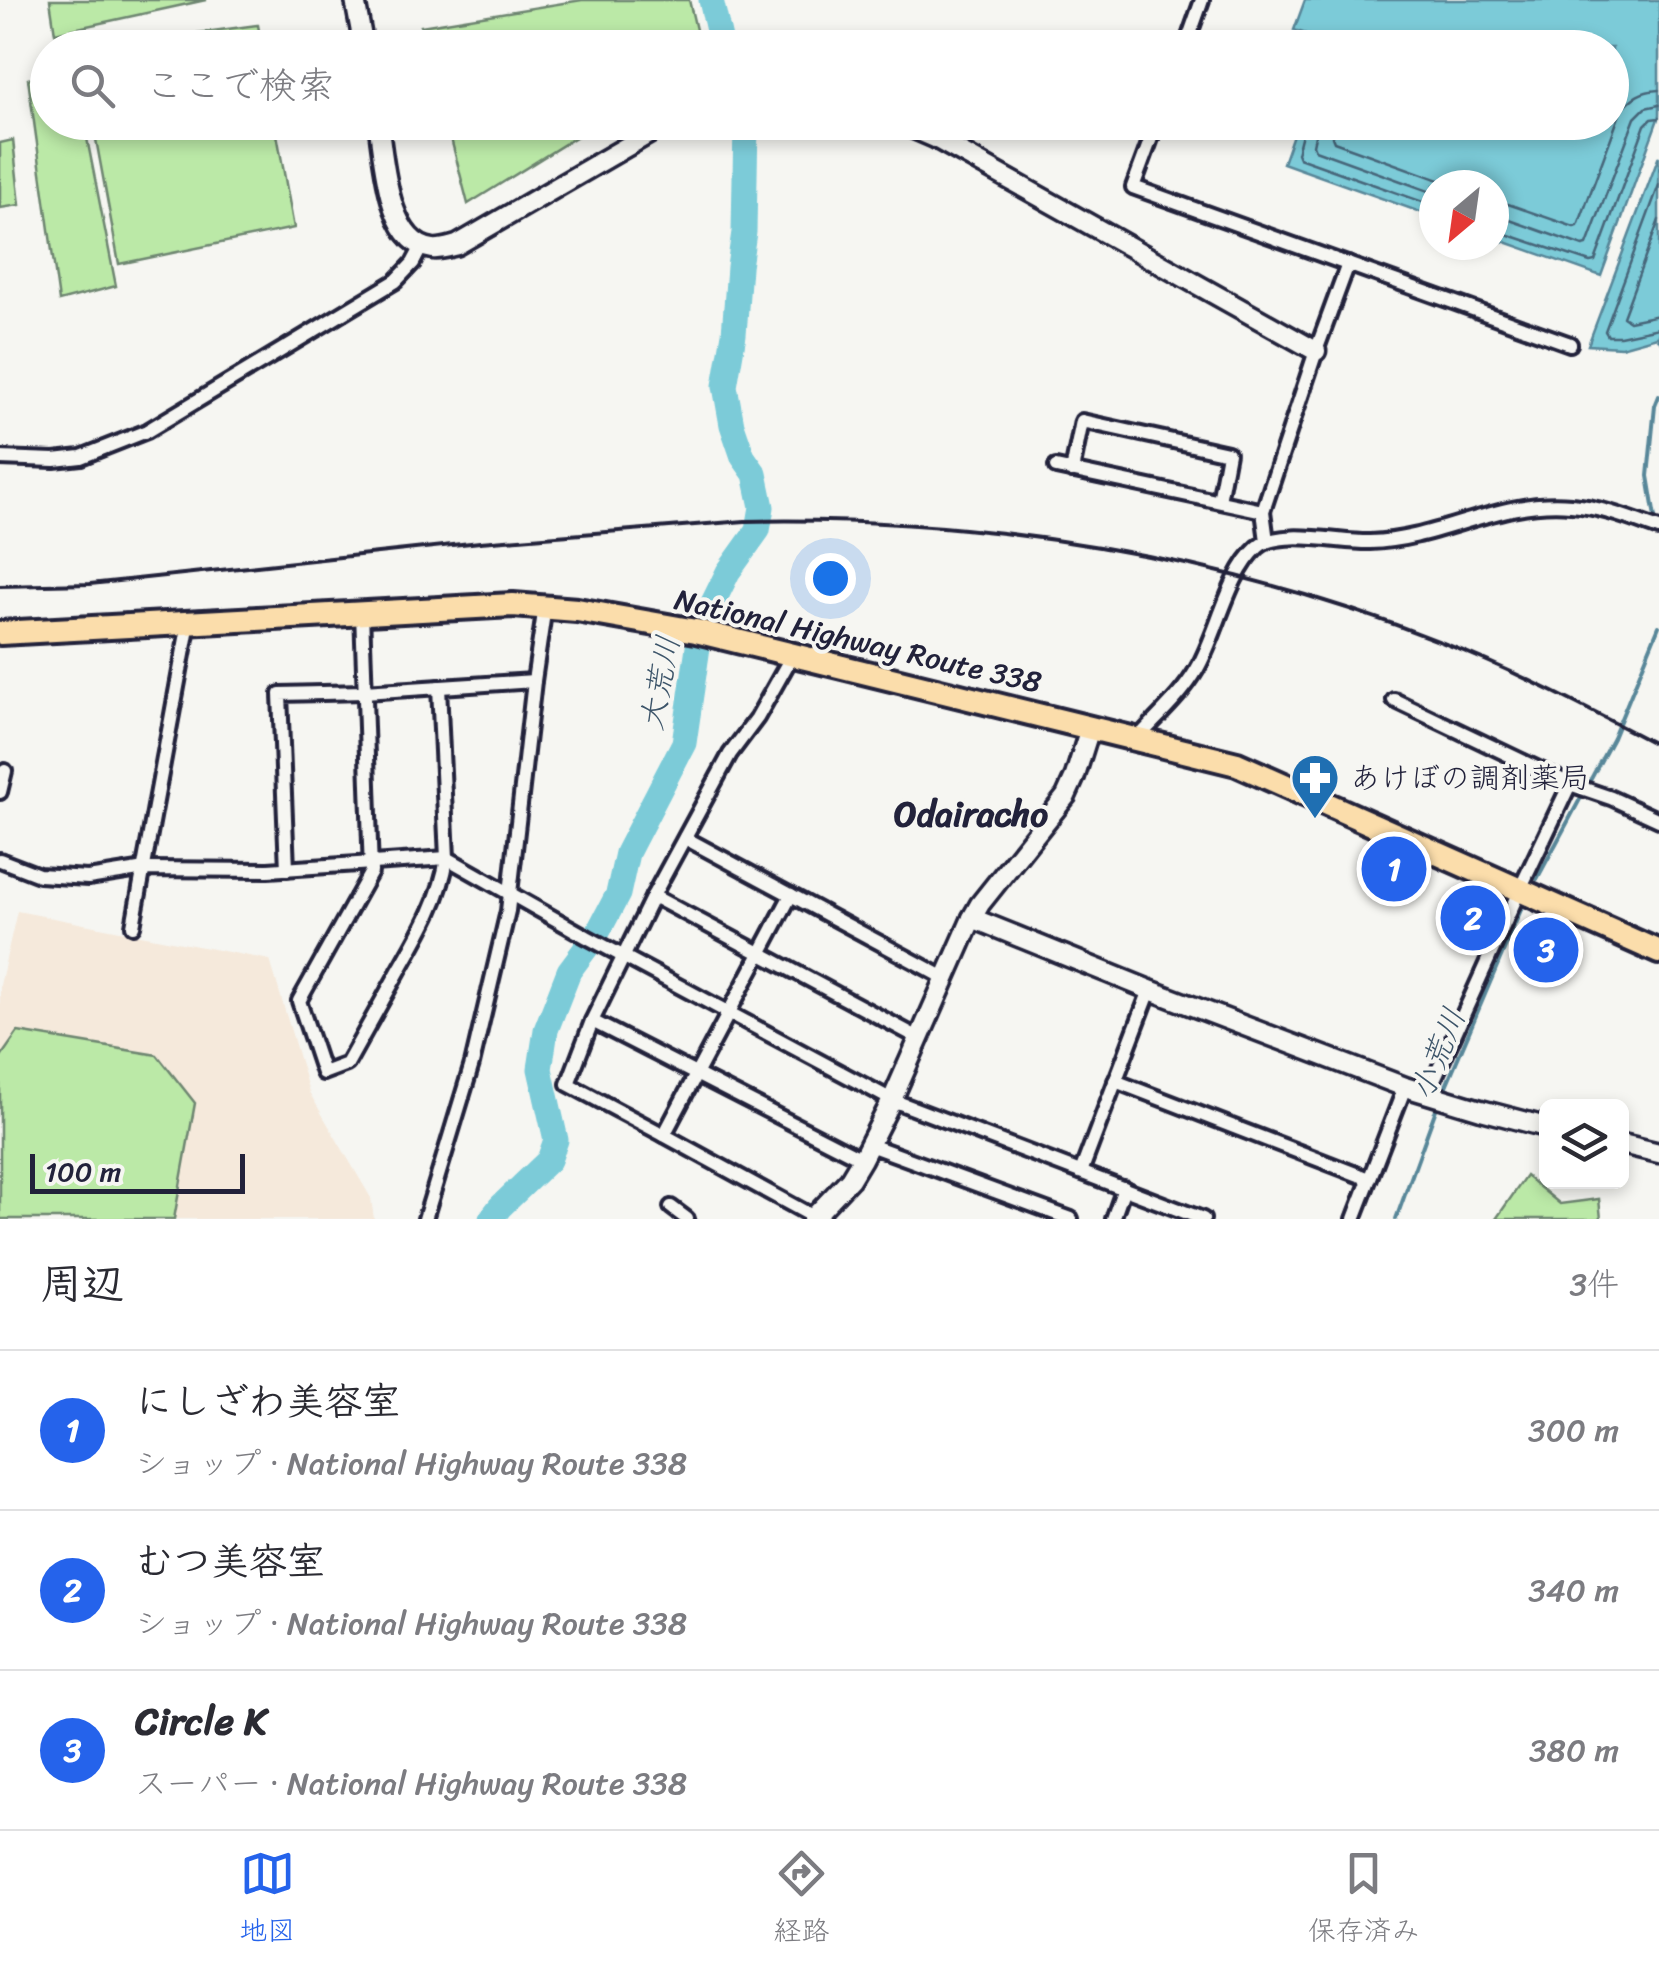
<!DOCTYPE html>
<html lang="ja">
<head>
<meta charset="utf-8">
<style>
	:root { --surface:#fff; --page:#f7f7f7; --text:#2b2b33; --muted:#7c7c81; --line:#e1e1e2; --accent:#2563eb }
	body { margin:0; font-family:Sriracha,"Klee One",sans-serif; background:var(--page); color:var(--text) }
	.controls { position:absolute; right:30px; bottom:30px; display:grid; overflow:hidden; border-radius:15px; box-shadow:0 5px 15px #0003 }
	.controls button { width:90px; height:90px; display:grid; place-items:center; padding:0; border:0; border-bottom:2px solid var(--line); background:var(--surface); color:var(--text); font:50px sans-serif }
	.compass { position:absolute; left:1419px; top:170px; width:90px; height:90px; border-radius:50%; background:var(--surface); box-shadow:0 5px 15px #0003; rotate:209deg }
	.scale { position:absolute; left:30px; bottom:25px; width:215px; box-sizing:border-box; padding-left:10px; border:5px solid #22223b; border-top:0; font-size:28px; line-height:35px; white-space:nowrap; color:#22223b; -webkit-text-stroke:8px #f6f6f2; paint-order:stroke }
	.you { position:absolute; left:830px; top:578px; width:35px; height:35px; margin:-25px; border:8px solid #fff; border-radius:50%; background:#1a73e8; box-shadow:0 0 0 15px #1a73e833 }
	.badge { display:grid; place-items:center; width:65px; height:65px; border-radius:50%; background:var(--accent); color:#fff; font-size:32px; font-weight:700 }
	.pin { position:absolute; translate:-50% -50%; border:5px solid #fff; box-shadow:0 2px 10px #0006 }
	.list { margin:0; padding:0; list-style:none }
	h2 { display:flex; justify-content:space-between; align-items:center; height:130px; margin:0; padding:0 40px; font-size:42px }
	h2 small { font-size:32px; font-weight:400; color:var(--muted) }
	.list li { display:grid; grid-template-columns:65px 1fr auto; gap:30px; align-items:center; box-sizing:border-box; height:160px; padding:0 40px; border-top:2px solid var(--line) }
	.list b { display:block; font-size:38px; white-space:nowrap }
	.list p { margin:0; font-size:32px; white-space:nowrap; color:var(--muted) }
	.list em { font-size:32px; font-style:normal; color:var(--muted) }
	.icon { flex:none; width:55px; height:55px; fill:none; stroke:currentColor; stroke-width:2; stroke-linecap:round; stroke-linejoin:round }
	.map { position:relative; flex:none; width:1659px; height:1219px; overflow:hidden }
	.search { position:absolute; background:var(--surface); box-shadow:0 5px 15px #0003; left:30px; right:30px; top:30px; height:110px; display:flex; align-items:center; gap:25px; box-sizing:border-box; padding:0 35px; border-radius:55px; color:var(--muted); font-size:38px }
	.sheet { height:610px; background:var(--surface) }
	nav { display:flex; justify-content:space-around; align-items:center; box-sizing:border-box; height:140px; border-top:2px solid var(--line); background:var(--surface); font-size:28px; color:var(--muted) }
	nav a { display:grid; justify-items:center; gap:5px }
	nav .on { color:var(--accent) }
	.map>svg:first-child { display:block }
</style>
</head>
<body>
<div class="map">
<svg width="1659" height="1219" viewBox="0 0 1659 1219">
	<rect width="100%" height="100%" fill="#f6f6f2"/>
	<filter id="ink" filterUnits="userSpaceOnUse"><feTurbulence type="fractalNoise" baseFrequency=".01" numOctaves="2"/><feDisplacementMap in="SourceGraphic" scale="20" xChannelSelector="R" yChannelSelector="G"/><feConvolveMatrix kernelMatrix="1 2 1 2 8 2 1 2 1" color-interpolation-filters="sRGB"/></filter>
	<g filter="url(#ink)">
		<path fill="#f5e9db" d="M17 911 270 960 309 1092 371 1198 374 1219H0V985Z"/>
		<g fill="#bbe9a7" stroke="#6e8671" stroke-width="2.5">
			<path d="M50 0H206L55 33Z"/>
			<path d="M582 0H689L700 47H427L421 26Z"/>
			<path d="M258 25 262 47H94L257 25Z"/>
			<path d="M47 74 48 122 84 123 116 286 59 301 28 79Z"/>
			<path d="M93 123H275L294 228 119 264Z"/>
			<path d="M447 123V122L611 123 584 132 468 204Z"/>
			<path d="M13 140 20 205 0 208V143Z"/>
			<path d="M18 1032 157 1055 195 1103 174 1219H0V1058Z"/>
			<path d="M1526 1176 1560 1204 1599 1199 1601 1219H1496Z"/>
		</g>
		<g fill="#7ccbd8" stroke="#588799" stroke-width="2.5">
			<path d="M1305 0H1659V116L1601 276 1494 238V185H1434V217L1283 163 1297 123 1612 122V48L1323 47 1325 40 1294 30Z"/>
			<path d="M1659 156V340L1657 337 1621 347 1588 345Z"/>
		</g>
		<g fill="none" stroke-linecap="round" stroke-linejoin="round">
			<g stroke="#46667a" stroke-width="2.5">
				<path d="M1305 122 1297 153 1299 158 1434 206"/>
				<path d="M1318 122 1313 145 1315 150 1434 193"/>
				<path d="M1333 122 1332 137 1334 142 1453 185"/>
				<path d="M1659 185 1605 331 1608 336H1620L1659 328"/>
				<path d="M1494 202 1508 204 1574 227 1578 226 1621 111C1631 97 1642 91 1659 90"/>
				<path d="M1494 217 1504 218 1583 246 1587 245 1635 118 1645 108 1659 105"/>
				<path d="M1659 220 1623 317 1629 321 1659 315"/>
				<path d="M1494 230 1590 262 1595 261 1645 125 1651 119 1659 118"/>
			</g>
			<g stroke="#588799" stroke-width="4">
				<path d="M1656 524 1648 476 1655 406 1659 396"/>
				<path d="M1537 879 1613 738 1659 626"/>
				<path d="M1443 1093 1523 905"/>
				<path d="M1396 1219 1439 1101"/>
			</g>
			<g stroke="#7ccbd8" stroke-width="25">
				<path d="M711 0 722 48"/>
				<path d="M491 1219 500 1207 549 1160 556 1140 540 1069 546 1030 569 971 598 932 618 894 627 853 684 743 698 647 706 617 728 572 758 530 762 507 755 474 743 457 732 425 725 386 734 334 739 267 744 232 746 122"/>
			</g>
			<g stroke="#22223b" stroke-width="20">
				<g id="street">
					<path d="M1185 48 1202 0"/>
					<path d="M1157 122 1133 187 1570 344"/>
					<path d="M0 458 54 460 81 457 147 431 396 281 413 263 422 246"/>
					<path d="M1056 467 1263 511"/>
					<path d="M1072 471 1082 421 1228 453 1219 501"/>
					<path d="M1267 541 1263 511 1316 351 1348 264"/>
					<path d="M362 612 371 872 299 1001 323 1073 347 1064C365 1032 383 999 401 967 421 932 441 898 447 858L439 687"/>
					<path d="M1394 700 1570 784 1611 798 1659 820"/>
					<path d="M1138 738C1158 716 1182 695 1197 669 1218 633 1228 574 1258 547 1280 528 1341 543 1370 542 1439 540 1501 498 1571 505 1601 507 1631 519 1659 529"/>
					<path d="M0 792 5 771"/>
					<path d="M685 838 945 978"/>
					<path d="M0 860 39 875 88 878 145 869 268 870 447 858 587 937 892 1100 1203 1219"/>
					<path d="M287 869 280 694 364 692 534 681"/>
					<path d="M791 895 664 1135 814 1217"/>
					<path d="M653 896 919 1038"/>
					<path d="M133 926 189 622"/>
					<path d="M592 1021 862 1159"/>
					<path d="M1115 1081 1369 1179"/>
					<path d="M1427 1095 1520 889 1570 784"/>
					<path d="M664 1135 568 1084 592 1021 653 896 730 754 757 718 793 654"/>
					<path d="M870 1145 1071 1219"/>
					<path d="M1081 1172 1150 990"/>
					<path d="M671 1207 687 1219"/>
					<path d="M425 1219 472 1064 508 911 534 681 545 606"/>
					<path d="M1113 1219 1124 1188"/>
					<path d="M1354 1219 1405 1087"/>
				</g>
			</g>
			<g stroke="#22223b" stroke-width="25">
				<g id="secondary">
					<path d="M355 0 364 48"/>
					<path d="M378 122C384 158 387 244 433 249 440 250 449 247 457 245L652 132 677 122"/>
					<path d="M898 122 935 138 1316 351"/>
					<path d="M972 918 1150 990 1405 1087 1481 1110 1546 1127"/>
					<path d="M1622 1144 1659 1153"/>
					<path d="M812 1219 850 1179 862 1159 892 1100 972 918 980 904 1066 796 1075 776 1090 728"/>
				</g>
			</g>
			<g stroke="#22223b" stroke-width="30">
				<path id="highway" d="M0 633 513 605 577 610 696 631 1237 764 1659 952"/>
			</g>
			<use href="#street" stroke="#f6f6f2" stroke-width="12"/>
			<use href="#secondary" stroke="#f6f6f2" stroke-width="18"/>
			<use href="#highway" stroke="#fbddab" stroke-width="22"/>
			<path stroke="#22223b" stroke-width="4" d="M0 586 90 584 480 542 745 521C982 516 1221 555 1441 642 1516 671 1588 709 1659 746"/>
		</g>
	</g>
	<defs>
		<g id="pharmacy-pin" transform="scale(2.5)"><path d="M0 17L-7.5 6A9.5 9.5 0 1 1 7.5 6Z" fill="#1f6fb2" stroke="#f6f6f2"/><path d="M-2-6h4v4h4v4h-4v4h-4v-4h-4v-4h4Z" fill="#fff"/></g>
	</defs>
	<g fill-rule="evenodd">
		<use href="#pharmacy-pin" x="1315" y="778"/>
	</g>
	<g text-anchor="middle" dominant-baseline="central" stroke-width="8" stroke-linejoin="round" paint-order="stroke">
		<g font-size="30" fill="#22223b" stroke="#f6f6f2">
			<text transform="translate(858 641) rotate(13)">National Highway Route 338</text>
		</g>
		<g font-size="30" fill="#22223b" stroke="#f6f6f2" text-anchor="start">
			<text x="1350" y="778">あけぼの調剤薬局</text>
		</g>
		<g font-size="32" font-style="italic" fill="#3d556a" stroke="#f6f6f2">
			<text transform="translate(660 683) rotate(-79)">大荒川</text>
			<text transform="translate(1438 1054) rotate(-68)">小荒川</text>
		</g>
		<g font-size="35" font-weight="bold" fill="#22223b" stroke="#f6f6f2">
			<text x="971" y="814">Odairacho</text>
		</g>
	</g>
</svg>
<div class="controls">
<button><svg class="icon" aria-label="layers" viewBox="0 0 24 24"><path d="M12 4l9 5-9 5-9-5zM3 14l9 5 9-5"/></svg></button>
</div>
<svg class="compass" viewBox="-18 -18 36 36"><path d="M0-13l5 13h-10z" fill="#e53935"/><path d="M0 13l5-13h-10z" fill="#7c7c81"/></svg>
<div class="scale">100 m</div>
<div class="you"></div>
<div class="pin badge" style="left:1394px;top:869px">1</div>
<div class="pin badge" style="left:1473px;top:918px">2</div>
<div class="pin badge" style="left:1546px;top:950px">3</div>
<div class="search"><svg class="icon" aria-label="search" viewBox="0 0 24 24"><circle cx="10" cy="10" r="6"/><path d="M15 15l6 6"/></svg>ここで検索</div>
</div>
<section class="sheet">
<h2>周辺<small>3件</small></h2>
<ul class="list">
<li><span class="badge">1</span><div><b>にしざわ美容室</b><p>ショップ · National Highway Route 338</p></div><em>300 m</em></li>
<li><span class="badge">2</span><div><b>むつ美容室</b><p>ショップ · National Highway Route 338</p></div><em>340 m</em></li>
<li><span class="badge">3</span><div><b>Circle K</b><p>スーパー · National Highway Route 338</p></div><em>380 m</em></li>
</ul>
</section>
<nav>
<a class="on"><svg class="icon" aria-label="map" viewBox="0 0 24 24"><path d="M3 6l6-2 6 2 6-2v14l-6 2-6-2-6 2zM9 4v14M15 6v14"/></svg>地図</a>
<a><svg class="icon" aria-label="directions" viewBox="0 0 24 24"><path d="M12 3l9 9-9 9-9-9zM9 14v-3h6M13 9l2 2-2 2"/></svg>経路</a>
<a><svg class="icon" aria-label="saved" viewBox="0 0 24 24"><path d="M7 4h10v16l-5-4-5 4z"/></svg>保存済み</a>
</nav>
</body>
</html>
